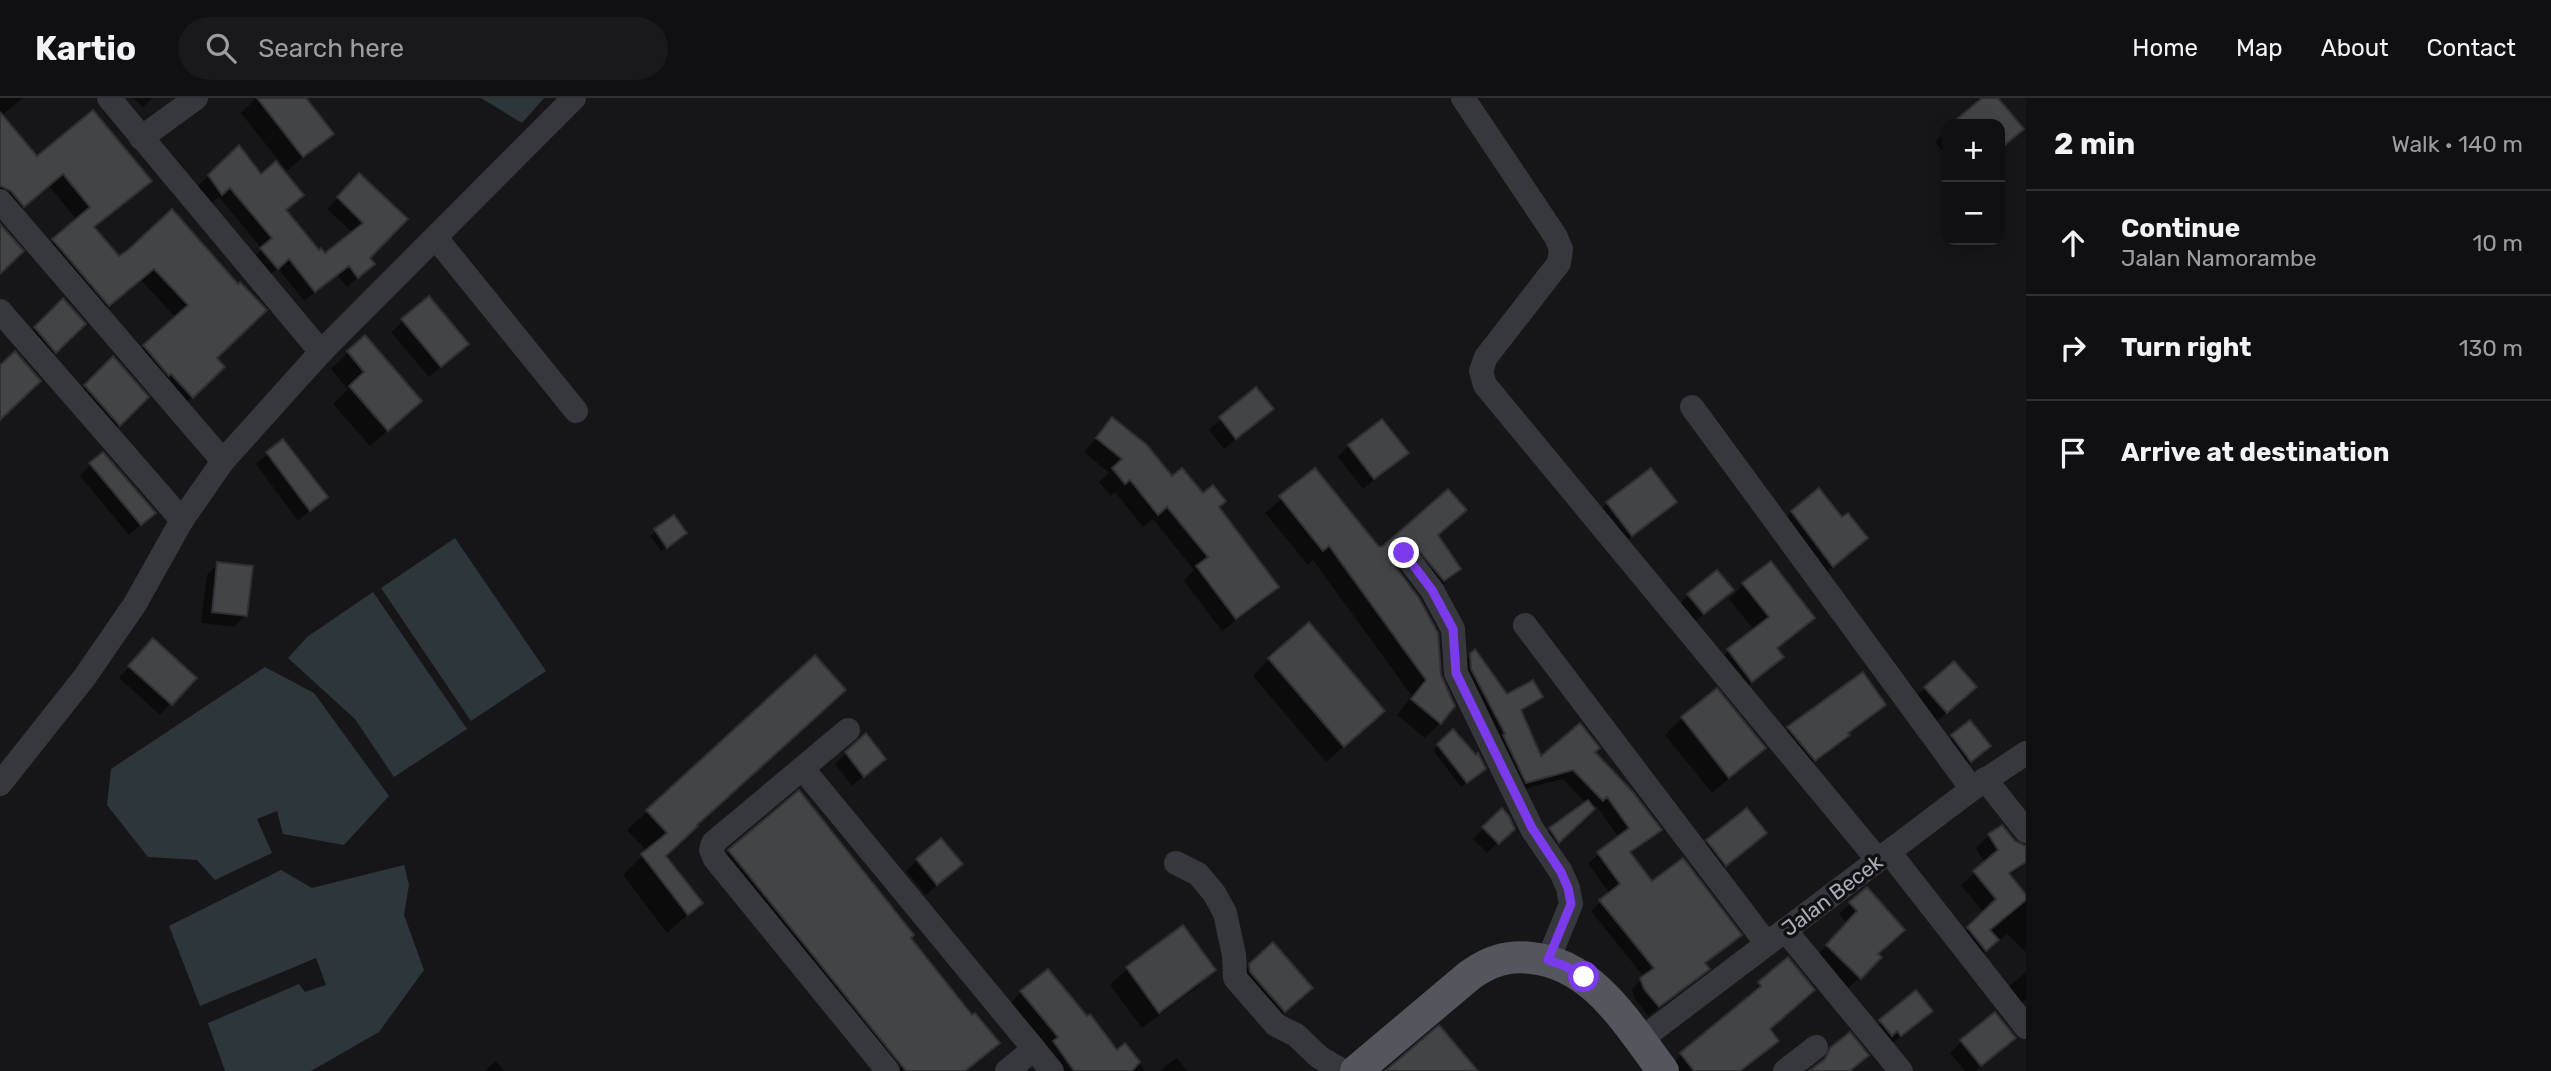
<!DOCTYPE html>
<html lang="en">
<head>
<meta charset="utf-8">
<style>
	:root { --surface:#101012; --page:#19191b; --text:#f1f3f6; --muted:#9c9d9f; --line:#303032 }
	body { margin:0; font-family:Rubik,sans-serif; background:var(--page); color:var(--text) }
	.controls { position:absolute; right:21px; top:21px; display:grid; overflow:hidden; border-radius:14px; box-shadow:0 4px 18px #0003 }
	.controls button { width:63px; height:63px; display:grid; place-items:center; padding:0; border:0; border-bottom:2px solid var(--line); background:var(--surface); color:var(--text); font:35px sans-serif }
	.stop { position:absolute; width:21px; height:21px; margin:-16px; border:5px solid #7c3aed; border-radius:50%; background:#fff }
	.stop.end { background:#7c3aed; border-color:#fff; box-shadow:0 2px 7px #0008 }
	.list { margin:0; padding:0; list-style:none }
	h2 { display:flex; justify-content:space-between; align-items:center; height:91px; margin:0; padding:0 28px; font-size:30px }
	h2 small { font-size:23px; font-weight:400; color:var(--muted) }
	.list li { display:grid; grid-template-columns:46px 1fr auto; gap:21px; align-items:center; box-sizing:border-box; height:105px; padding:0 28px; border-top:2px solid var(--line) }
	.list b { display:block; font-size:26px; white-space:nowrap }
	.list p { margin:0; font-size:23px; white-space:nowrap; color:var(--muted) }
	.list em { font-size:23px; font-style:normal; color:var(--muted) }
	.icon { flex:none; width:38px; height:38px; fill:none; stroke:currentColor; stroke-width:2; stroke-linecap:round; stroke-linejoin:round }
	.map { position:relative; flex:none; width:2026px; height:973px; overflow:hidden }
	header { display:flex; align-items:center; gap:42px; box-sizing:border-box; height:98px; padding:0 35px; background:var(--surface); border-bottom:2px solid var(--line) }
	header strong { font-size:33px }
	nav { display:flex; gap:38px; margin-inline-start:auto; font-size:24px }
	.search { width:490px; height:63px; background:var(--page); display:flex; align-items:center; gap:18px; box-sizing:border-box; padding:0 24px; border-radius:38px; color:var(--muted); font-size:26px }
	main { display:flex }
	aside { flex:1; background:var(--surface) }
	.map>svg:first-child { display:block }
</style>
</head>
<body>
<header>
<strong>Kartio</strong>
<div class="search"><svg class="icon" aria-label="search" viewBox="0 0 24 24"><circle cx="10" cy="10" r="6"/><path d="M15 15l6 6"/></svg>Search here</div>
<nav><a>Home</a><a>Map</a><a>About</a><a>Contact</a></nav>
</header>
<main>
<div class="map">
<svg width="2026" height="973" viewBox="0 0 2026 973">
	<rect width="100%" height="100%" fill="#161618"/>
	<g fill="#2d363b">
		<path d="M481 0H544L522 25Z"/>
		<path d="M455 440 546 573 471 623 381 490Z"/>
		<path d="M373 494 467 631 394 679 355 621 288 560 307 539Z"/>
		<path d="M265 569 314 595 389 698 344 747 283 736 277 713 257 721 272 755 215 782 197 762 148 759 107 707 111 671Z"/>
		<path d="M404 767 409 787 404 817 424 872 379 934 311 973H225L208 925 299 886 305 894 326 887 316 860 200 908 169 828 281 772 312 790Z"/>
	</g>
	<g fill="#0007">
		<path d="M0 0H23L1 18 37 61 150 83 93 130 118 160 129 153 172 113 215 260 223 269 179 311 131 260 176 220 141 182 96 219 41 155 77 122 49 88 11 120 0 107Z"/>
		<path d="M133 0H152L143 9Z"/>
		<path d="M256 0H303L331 35 287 73 241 15Z"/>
		<path d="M1947 32V59L1935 44Z"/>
		<path d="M239 49 260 79 302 97 285 113 319 154 325 158 353 135 327 111 359 78 368 160 362 176 347 189 337 177 304 203 278 170 266 180 251 161 262 151 219 99 211 106 198 88Z"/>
		<path d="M429 201 455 257 429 279 391 234Z"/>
		<path d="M63 202 83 225 44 264 24 241Z"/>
		<path d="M364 240 403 319 370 348 333 306 348 291 331 271Z"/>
		<path d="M113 260 146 299 102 344 69 305Z"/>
		<path d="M1256 292 1260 321 1224 351 1209 332Z"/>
		<path d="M1113 322 1171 380 1218 410 1277 489 1263 503 1222 533 1184 483 1194 472 1153 421 1143 429 1115 394 1111 398 1099 384 1109 375 1084 354Z"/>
		<path d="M283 343 325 399 298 423 256 366Z"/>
		<path d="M1349 348 1406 355 1363 391 1338 359Z"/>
		<path d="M90 367 143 425 129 437 80 378Z"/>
		<path d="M1315 372 1378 450H1384L1448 393 1437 438 1459 471 1444 486 1428 497 1395 456 1389 455 1440 625 1425 640 1397 617 1412 598 1313 462 1308 467 1265 415Z"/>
		<path d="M1675 404 1620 448 1596 416 1607 405Z"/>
		<path d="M1792 414 1866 440 1821 479 1781 425Z"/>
		<path d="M673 419 679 440 661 453 650 438Z"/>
		<path d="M218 466 245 518 234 529 201 525 207 477Z"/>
		<path d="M1744 486 1813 520 1776 551 1782 559 1737 597 1714 566 1754 532 1729 501Z"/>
		<path d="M1688 497 1720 503 1692 526 1678 508Z"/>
		<path d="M143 553 195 580 160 617 119 580Z"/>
		<path d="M1471 557 1506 599H1541L1520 615 1540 660 1593 655 1659 732 1629 756 1652 786 1740 837 1704 867 1698 880 1648 918 1635 901 1632 891 1644 879 1591 813 1610 796 1588 765 1619 740 1596 707 1547 754 1539 742 1550 731 1586 705 1563 681 1516 693 1461 567Z"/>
		<path d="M815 560 696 728 664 759 700 805 667 835 623 777 647 753 627 732Z"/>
		<path d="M1269 561 1383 613 1326 664 1253 578Z"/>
		<path d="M1925 590 1964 600 1935 625 1914 601Z"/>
		<path d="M1884 607 1803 672 1778 641 1789 631Z"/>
		<path d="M1682 620 1764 650 1712 695 1665 637Z"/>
		<path d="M1453 634 1479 676 1461 689 1433 652Z"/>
		<path d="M865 638 884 661 852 688 835 666Z"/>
		<path d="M1952 639 1977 659 1959 674 1941 650Z"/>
		<path d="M1502 712 1513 730 1487 755 1473 741Z"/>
		<path d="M1989 737 2014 744 2026 751V765L2009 778 2026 799V854L2007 836 1972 865 1955 844 1983 814 1961 787 1985 765 1976 750Z"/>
		<path d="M1708 743 1754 745 1714 777 1697 754Z"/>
		<path d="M730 753 909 840 972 920 997 945 966 973H877L713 769Z"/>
		<path d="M917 762 960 766 926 797 906 773Z"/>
		<path d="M1867 791 1876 856 1879 859 1849 890 1816 859 1847 825 1839 816Z"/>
		<path d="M1183 830 1214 872 1197 889 1142 930 1110 887 1127 871Z"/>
		<path d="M1788 861 1768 932 1777 943 1766 954 1741 973H1675L1670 968 1681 957 1750 899 1748 897Z"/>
		<path d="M1250 867 1311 890 1267 930 1233 884Z"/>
		<path d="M2026 874V902L2013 912 2000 896Z"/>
		<path d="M1021 894 1117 955 1125 948 1145 973H1056L1011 905Z"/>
		<path d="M1916 894 1920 923 1889 948 1869 935Z"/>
		<path d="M2014 940 1976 973H1965L1950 955 1961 944Z"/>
		<path d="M1177 960 1187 973H1159Z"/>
		<path d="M496 963 504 973H484Z"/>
	</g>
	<g fill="#434448" stroke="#303034" stroke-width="2">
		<path d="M257 0H306L334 36 303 59Z"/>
		<path d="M1982 0H1998L2024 31 2000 51V26H1951Z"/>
		<path d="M93 12 152 83 94 129 119 158 128 152 172 111 238 186 240 184 267 212 217 260 225 269 193 300 171 276 169 278 143 247 188 207 154 171 109 208 52 141 90 109 63 76 24 109 11 93 0 88V14L37 58Z"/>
		<path d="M239 47 261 76 276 63 304 97 286 112 319 152 321 150 325 155 363 125 337 99 359 75 408 121 370 160 375 166 358 180 349 168 315 194 289 161 278 171 260 150 272 140 230 90 222 97 208 77Z"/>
		<path d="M0 126 24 153 0 176Z"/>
		<path d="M429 198 469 246 441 269 401 221Z"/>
		<path d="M63 200 86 226 56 255 34 229Z"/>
		<path d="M365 237 422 303 388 333 349 288 364 274 347 253Z"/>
		<path d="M15 253 41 283 0 322V267Z"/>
		<path d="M113 258 149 299 120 328 84 287Z"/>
		<path d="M1256 289 1274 311 1236 341 1219 319Z"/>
		<path d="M1112 319 1147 347 1172 378 1182 370 1203 395 1213 387 1226 403 1219 409 1279 489 1236 521 1196 468 1208 459 1167 409 1158 417 1130 382 1125 386 1112 370 1122 361 1096 340Z"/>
		<path d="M1382 321 1409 355 1374 381 1348 347Z"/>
		<path d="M283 341 328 399 310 413 266 354Z"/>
		<path d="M103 354 156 415 141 427 89 365Z"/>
		<path d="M1315 370 1379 449 1383 448 1448 391 1467 412 1438 437 1461 471 1444 483 1410 442 1403 440 1396 443 1391 449 1389 456 1392 464 1419 500 1438 535 1441 577 1455 608 1441 626 1411 601 1426 582 1329 448 1323 453 1279 398Z"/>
		<path d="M1651 370 1677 404 1632 438 1606 404Z"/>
		<path d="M1819 390 1842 419 1848 415 1868 440 1833 469 1791 413Z"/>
		<path d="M674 417 687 435 667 450 654 431Z"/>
		<path d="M1771 463 1815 520 1777 550 1784 559 1752 584 1727 551 1769 519 1742 485Z"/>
		<path d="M217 464 253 468 247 518 212 514Z"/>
		<path d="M1717 472 1734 492 1704 516 1687 496Z"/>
		<path d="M1309 524 1385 613 1344 649 1268 560Z"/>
		<path d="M153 540 197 580 172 607 128 568Z"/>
		<path d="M1475 551 1507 596 1533 582 1543 599 1521 612 1541 658 1580 625 1600 650 1595 654 1632 693 1662 732 1630 754 1652 783 1683 760 1742 837 1705 865 1710 871 1659 909 1644 891 1640 880 1654 870 1599 802 1620 786 1597 754 1629 730 1607 699 1603 703 1573 672 1526 685 1503 637 1505 636 1471 571 1470 556Z"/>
		<path d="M815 557 846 592 697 727 698 728 666 758 703 805 688 817 641 756 667 735 646 712Z"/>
		<path d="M1954 563 1977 589 1947 615 1924 589Z"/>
		<path d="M1863 574 1886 607 1848 635 1850 637 1815 663 1787 629Z"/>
		<path d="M1717 590 1766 650 1729 680 1681 619Z"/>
		<path d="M1970 622 1991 648 1971 664 1951 637Z"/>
		<path d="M1453 631 1476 657 1478 655 1486 671 1467 685 1437 646Z"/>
		<path d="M866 635 886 661 864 679 845 654Z"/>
		<path d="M799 692 914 837 911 840 972 917 975 915 1000 945 965 973H906L728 752Z"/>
		<path d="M1588 702 1595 711 1559 745 1549 730Z"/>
		<path d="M1502 710 1509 718 1515 731 1499 746 1482 729Z"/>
		<path d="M1747 710 1767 735 1726 768 1706 742Z"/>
		<path d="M2002 727 2015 743 2026 748V764L2009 775 2026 797V802L1990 832 1999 842 1986 853 1967 829 1996 801 1973 773 1998 752 1988 736Z"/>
		<path d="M941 740 963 766 937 787 916 761Z"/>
		<path d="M1867 789 1905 832 1878 856 1882 859 1861 881 1826 847 1857 813 1849 804Z"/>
		<path d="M1183 827 1216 872 1159 915 1126 869Z"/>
		<path d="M1273 844 1313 890 1285 914 1250 874 1249 866Z"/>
		<path d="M1788 859 1815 892 1770 931 1779 943 1740 973H1694L1680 955 1761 888 1758 884Z"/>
		<path d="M1048 871 1087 918 1090 916 1117 952 1125 945 1140 964 1132 973H1074L1053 943 1058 939 1020 893Z"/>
		<path d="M1916 892 1933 913 1901 938 1897 933 1892 938 1879 922Z"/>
		<path d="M1995 914 2016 940 1981 968 1960 942Z"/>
		<path d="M1439 927 1478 973H1385Z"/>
		<path d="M1850 934 1869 957 1850 973H1809L1825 961 1830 950Z"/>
	</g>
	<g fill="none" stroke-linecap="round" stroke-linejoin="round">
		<g stroke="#37383d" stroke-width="24">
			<path d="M109 0 321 254"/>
			<path d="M1463 0 1556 139 1561 151 1559 165 1486 259 1481 273 1485 287 1878 762"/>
			<path d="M141 40 196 0"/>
			<path d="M0 103 223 363"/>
			<path d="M436 140 576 313"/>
			<path d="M0 213 182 422"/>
			<path d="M1692 309 1972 691"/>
			<path d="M1404 455 1432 492 1453 531 1456 575 1532 731 1561 774 1568 790 1571 806 1548 862"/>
			<path d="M1525 527 1767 846"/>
			<path d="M848 632 713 745 711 752 715 761 888 973"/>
			<path d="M803 671 1034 951 1007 973"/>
			<path d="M1985 681 2026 733"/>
			<path d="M0 686 84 580 135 506 182 422 223 363 321 254 574 0"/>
			<path d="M1889 754 2026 929"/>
			<path d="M1176 765 1198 776 1214 795 1225 815 1234 857 1235 880 1276 927 1296 937 1319 959 1343 973"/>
			<path d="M1785 832 1901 973"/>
			<path d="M1640 942 1972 691 2026 655"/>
			<path d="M1034 951 1052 973"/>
			<path d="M1785 973 1816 949"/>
		</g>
		<path stroke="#53565c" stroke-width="32" d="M1356 973 1470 877C1490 863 1508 857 1531 860 1594 866 1628 927 1663 973"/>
	</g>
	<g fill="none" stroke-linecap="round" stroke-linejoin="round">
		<path stroke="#7c3aed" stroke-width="9" d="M1404 455 1432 492 1453 531 1456 575 1532 730 1561 774 1568 790 1571 806 1548 862 1565 868 1584 879"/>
	</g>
	<g text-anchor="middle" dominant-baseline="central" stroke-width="7" stroke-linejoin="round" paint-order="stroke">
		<g font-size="21" fill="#a9aeb7" stroke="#111113">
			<text transform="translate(1832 797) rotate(-37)">Jalan Becek</text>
		</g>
	</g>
</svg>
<div class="controls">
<button>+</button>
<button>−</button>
</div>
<div class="stop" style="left:1584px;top:879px"></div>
<div class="stop end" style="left:1404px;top:455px"></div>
</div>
<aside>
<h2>2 min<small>Walk · 140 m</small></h2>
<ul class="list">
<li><svg class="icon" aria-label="ahead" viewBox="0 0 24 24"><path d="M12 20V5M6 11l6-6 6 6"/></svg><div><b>Continue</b><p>Jalan Namorambe</p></div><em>10 m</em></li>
<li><svg class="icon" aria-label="right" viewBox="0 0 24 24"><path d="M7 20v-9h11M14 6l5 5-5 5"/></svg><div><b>Turn right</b></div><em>130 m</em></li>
<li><svg class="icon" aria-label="arrive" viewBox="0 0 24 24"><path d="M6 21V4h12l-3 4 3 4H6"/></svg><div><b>Arrive at destination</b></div></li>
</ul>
</aside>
</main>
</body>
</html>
